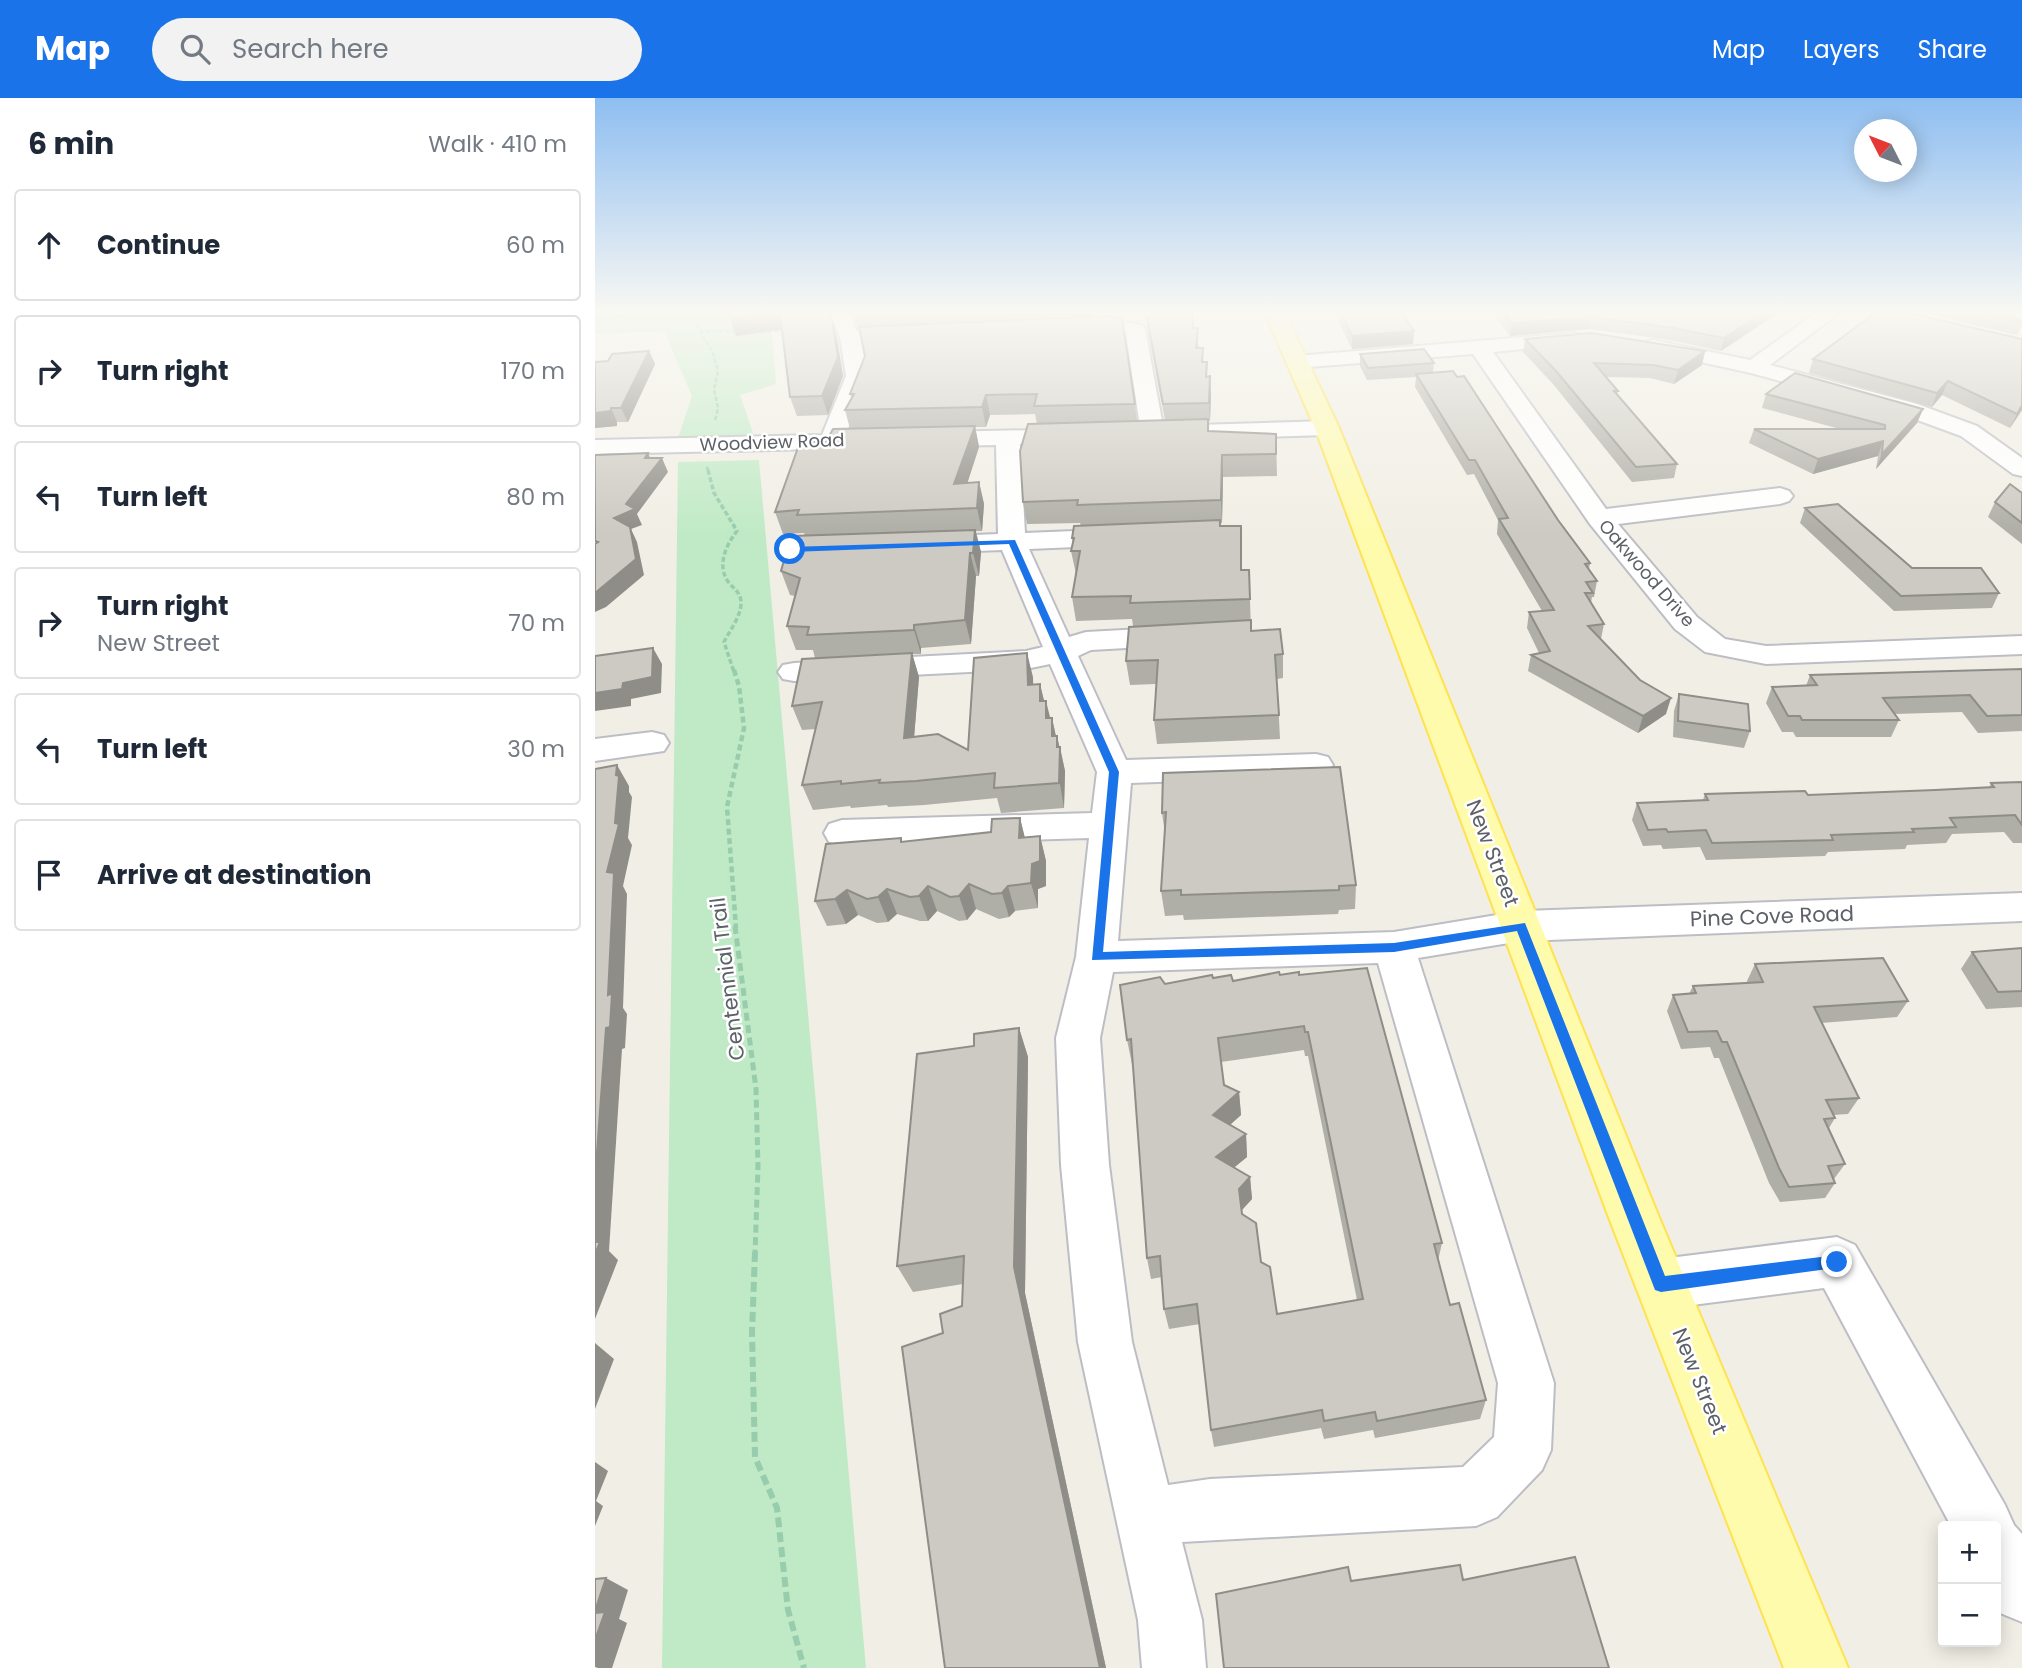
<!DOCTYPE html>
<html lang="en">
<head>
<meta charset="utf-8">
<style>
	:root { --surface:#fff; --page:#f2f2f3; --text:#1f2937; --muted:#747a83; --line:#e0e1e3; --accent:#1a73e8 }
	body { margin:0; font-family:Poppins,sans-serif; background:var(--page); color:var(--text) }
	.controls { position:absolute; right:21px; bottom:21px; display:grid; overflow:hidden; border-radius:7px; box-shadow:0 4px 18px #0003 }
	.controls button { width:63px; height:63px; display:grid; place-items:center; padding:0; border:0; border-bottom:2px solid var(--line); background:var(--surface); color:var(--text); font:35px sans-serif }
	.compass { position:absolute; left:1259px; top:21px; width:63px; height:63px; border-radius:50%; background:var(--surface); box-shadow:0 4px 18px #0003; rotate:312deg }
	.stop { position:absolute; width:21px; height:21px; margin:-16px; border:5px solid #1a73e8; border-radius:50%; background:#fff }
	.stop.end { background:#1a73e8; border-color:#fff; box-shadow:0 2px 7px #0008 }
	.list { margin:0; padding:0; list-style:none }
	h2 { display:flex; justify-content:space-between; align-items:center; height:91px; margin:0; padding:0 28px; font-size:30px }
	h2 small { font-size:23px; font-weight:400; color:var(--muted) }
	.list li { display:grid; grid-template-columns:46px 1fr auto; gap:21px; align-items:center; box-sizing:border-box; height:112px; margin:0 14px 14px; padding:0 14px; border:2px solid var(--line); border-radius:7px }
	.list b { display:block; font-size:26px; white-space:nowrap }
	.list p { margin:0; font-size:23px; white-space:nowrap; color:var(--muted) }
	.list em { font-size:23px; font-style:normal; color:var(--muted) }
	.icon { flex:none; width:38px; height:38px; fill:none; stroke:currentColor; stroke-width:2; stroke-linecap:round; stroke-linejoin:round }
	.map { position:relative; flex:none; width:1427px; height:1570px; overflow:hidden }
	header { display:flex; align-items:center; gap:42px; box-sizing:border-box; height:98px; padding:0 35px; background:var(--accent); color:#fff }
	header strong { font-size:33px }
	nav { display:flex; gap:38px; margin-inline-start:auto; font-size:24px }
	.search { width:490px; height:63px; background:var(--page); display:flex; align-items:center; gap:18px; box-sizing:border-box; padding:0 24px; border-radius:38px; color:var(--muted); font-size:26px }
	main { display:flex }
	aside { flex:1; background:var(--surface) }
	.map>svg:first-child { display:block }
</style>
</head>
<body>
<header>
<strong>Map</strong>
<div class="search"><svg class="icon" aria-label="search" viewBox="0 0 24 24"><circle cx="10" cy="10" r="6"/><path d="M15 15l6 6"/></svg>Search here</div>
<nav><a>Map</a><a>Layers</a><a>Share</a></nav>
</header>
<main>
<aside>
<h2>6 min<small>Walk · 410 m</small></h2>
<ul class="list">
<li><svg class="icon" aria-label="ahead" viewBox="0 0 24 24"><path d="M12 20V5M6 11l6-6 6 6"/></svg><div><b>Continue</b></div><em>60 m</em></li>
<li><svg class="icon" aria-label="right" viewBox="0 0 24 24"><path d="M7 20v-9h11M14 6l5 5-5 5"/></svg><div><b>Turn right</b></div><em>170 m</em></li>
<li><svg class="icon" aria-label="left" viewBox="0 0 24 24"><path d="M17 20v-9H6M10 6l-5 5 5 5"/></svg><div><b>Turn left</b></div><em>80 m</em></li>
<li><svg class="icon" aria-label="right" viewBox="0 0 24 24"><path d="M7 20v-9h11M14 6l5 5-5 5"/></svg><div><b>Turn right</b><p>New Street</p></div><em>70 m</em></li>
<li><svg class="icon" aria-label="left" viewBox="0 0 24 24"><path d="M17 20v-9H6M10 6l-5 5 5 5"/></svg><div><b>Turn left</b></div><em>30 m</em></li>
<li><svg class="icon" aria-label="arrive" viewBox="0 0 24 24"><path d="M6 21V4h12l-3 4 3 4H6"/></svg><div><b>Arrive at destination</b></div></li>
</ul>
</aside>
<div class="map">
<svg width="1427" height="1570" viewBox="0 0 1427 1570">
	<rect width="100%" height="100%" fill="#f1efe5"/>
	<g fill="#c0eac5">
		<path d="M0 215H175L181 286 145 297 159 338 83 340 97 298 69 233 0 236Z"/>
		<path d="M164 362 271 1570H67L83 364Z"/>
	</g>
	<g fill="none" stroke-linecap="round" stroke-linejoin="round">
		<g stroke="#bdbec5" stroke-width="4">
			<g id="minor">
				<path d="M235 215H255L262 233 317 230 324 232 327 236 324 240 317 242 266 244 273 278 251 336 440 332 448 334 452 339 448 344 425 346 430 435 529 431 538 433 542 439 538 445 529 447 434 451 474 539 491 534 585 529 596 532 600 538 596 544 585 547 496 552 483 558 531 662 721 656 733 659 738 667 733 675 721 678 536 685 523 843 799 834 926 813 1427 795V823L926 843 823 860 959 1285 956 1352 947 1372 902 1419 881 1428 587 1444 607 1522 611 1570H547L543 1522 483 1244 466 1067 461 940 481 859 494 740 247 748 234 744 229 735 234 726 247 722 497 715 502 674 455 566 431 571 199 583 188 581 183 574 188 567 199 565 431 553 448 549 407 452 330 455 320 453 316 447 320 441 330 439 403 436 401 347 0 356V342L227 337 251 278 245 239ZM783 865 903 1285 899 1339 868 1369 615 1381 573 1387 537 1244 514 1067 505 940 518 874Z"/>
				<path d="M498 215H518L516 219 521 223 547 227 550 231 568 328 732 323 740 325 744 330 740 335 732 337 563 342 550 340 546 335 531 236 508 232 496 221Z"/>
				<path d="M1221 215H1244L1175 267 1322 306 1382 328 1427 360V378L1418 376 1366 338 1306 316 1156 275 1051 252 1048 248 1051 244 1058 242 1155 262Z"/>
				<path d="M980 235 987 237 990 241 987 245 898 254 1011 411 1185 390 1194 393 1198 398 1194 403 1185 406 1023 426 1102 519 1130 541 1171 548 1427 538V556L1171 566 1110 554 1080 531 995 426 878 256 701 270 694 268 691 264 694 260 701 258Z"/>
				<path d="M57 634 69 637 74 645 69 653 0 663V641Z"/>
				<path d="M1242 1139 1260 1147 1410 1407 1419 1427 1427 1436V1524L1405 1515 1401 1508V1428H1356L1229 1190 1066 1211 1048 1204 1040 1186 1048 1168 1066 1161Z"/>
			</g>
		</g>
		<g stroke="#fee250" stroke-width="4">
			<path id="major" d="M670 215H690L744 330 1063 1117 1253 1570H1189L1013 1117 720 330Z"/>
		</g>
		<g stroke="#97ccad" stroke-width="2.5" stroke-dasharray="4.5 2" stroke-linecap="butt">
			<path d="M95 215 118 255 123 273 119 292 123 310 120 323"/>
			<path d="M0 223 39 215"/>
			<path d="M104 233 144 234"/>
			<path d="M166 234 192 232"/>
			<path d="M112 369 113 373"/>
		</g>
		<path stroke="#97ccad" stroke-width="3.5" stroke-dasharray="5 2.5" stroke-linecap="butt" d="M113 372 119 395 142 433C131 447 121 468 134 485 139 491 145 494 146 503 147 517 135 532 129 544L139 574"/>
		<path stroke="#97ccad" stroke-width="4.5" stroke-dasharray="6 3.5" stroke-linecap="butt" d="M139 572 144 588 149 630 132 709 141 830"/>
		<path stroke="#97ccad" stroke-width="5" stroke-dasharray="8 4.5" stroke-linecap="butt" d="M140 828 161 991 163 1069 160 1156"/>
		<path stroke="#97ccad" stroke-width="6" stroke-dasharray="10 5" stroke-linecap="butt" d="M160 1154 157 1235 160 1359 182 1410 193 1512 209 1570"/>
		<use href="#minor" fill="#fff" fill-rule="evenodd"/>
		<use href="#major" fill="#fffbac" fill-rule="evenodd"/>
	</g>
	<g fill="#afaea7" fill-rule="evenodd">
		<path d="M257 215H496L495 219 540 306 542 323 570 322 553 235 552 219 598 230 609 264H612V278L616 296 615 323H613L614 333 681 336 682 378 628 379 627 425H626V428L647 451V472H654L656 533 688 556V580L682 581 685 641 562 646 559 622 561 586 535 587 531 563 538 528 537 521 481 523 477 499 481 476 476 453 478 447 477 440 486 428 485 425 432 426 428 404 442 326 440 316 395 317 391 329H380L384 349 372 385 384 384 389 406 387 433H381L386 454 384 478H381L376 546 326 550V556H317L324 579 319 639 373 652 438 579V587L445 586 449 603 455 620H457L461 638H462L470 673 469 710 406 715 402 700 329 707 293 709 292 707 256 710 255 708 218 712 207 687 221 631 207 632 197 608 220 560 218 552H201L192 528 200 498 195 497 186 473 210 438 209 435 188 436 180 414 231 344 255 331 250 312 257 300 255 296 270 258 264 230Z"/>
		<path d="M741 215H807L819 233 818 246 757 251 743 222Z"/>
		<path d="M898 215H1183L1126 253 1075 242 994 231 915 238Z"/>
		<path d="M1327 215H1388L1427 224V227L1422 237Z"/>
		<path d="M135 220 242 240 248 278 233 317 202 318 195 299 187 232 141 238Z"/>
		<path d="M930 241 1110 253 1107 267 1079 286 1055 280 1011 279 1023 293 1022 297 1082 366 1079 380 1037 384 958 286 928 254Z"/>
		<path d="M1427 241V312L1415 330 1347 297 1337 309 1214 275 1218 261Z"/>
		<path d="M54 253 60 266 33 324H22V328L0 330 13 263Z"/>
		<path d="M765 256 839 265 838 274 963 422 995 465 994 471 1002 483 999 499H997L996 505 1009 526 1006 541 1071 616 1043 635 933 573 936 557 944 555 932 530 934 514 947 513 902 436 903 422 879 376 872 377 820 289 821 279 772 282 765 268Z"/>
		<path d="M1171 296 1328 311 1322 325 1281 371 1283 358 1218 376 1154 345 1159 331H1245L1167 310Z"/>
		<path d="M1427 395V446L1393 419 1400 404Z"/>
		<path d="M1210 410 1317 470 1404 495 1397 510 1299 513 1205 425Z"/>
		<path d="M1427 571V633L1383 635 1367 614 1299 616 1304 622 1296 639H1201L1198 634H1187L1171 605 1177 589 1211 588 1215 577Z"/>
		<path d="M1084 596 1155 633 1149 650 1078 639 1079 613Z"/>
		<path d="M568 675 761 787 760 811 744 812 743 816 589 822 588 817 570 818 566 793 570 736 567 715Z"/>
		<path d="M1427 684V745H1418L1409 734 1357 736 1351 745 1312 747 1310 751 1233 754 1230 758 1111 762 1105 749 1068 751 1066 747 1048 748 1037 722 1042 705 1108 702 1110 696 1213 697 1340 692 1394 690 1396 685Z"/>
		<path d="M425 720 430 740 445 738 451 763V788L443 791V810L420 813 414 819 404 821 381 811 372 822 364 823 342 813 333 823H325L302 816 293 824 282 825 263 817 251 826 232 828 220 803 307 744 396 734Z"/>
		<path d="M1427 850V909L1391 911 1366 871 1377 854Z"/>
		<path d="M1160 866 1313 903 1302 919 1226 925 1264 1000 1253 1016 1238 1017 1240 1020 1234 1030 1250 1066 1239 1081 1240 1085 1230 1100 1185 1104 1174 1085 1124 960H1119L1115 949 1086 951 1072 913 1078 897 1094 896 1098 888 1153 885 1152 883Z"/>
		<path d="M685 877H704L847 1145 843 1163 855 1207 891 1302 885 1321 780 1340 778 1332 729 1341 726 1330 619 1349 616 1332 605 1226 574 1231 569 1211 567 1179 556 1181 552 1160 538 965 537 966 532 942 570 886 618 880 638 883ZM709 952 710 958H713L762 1202 682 1216 666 1164 647 1116 646 1113 657 1101 655 1079 639 1069 652 1059 651 1036 635 1027 646 1017 644 994 629 987 626 964Z"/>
		<path d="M424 930 433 959 430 1195 511 1570H350L348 1235 367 1208 368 1186 318 1194 302 1168 379 948Z"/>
	</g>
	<g fill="#8f8d88">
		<path d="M175 215H186L191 231 141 238 135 220Z"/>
		<path d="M1167 215H1183L1126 253 1129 240Z"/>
		<path d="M997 219 994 231 915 238 917 225Z"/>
		<path d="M237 222 242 240 248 278 233 317 227 298Z"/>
		<path d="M819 233 818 246 757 251V238Z"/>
		<path d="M54 253 60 266 33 324 26 310Z"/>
		<path d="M1110 253 1107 267 1079 286 1083 272Z"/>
		<path d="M615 278 616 296 615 323 614 305Z"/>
		<path d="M1353 283 1347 297 1337 309 1342 295Z"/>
		<path d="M391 297 395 317 391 329 387 309Z"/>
		<path d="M1427 307V312L1415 330 1422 316Z"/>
		<path d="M16 310 22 324V328L0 330V315Z"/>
		<path d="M1328 311 1322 325 1281 371 1287 356Z"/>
		<path d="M380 328 384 349 365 408 359 386Z"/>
		<path d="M1288 343 1283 358 1218 376 1223 361Z"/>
		<path d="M53 355 59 369 67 360 73 374 42 416 47 427 36 431 42 444 49 477 11 509 0 514V495L19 420 31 406 50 360Z"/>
		<path d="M627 357 628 379 627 425 626 402Z"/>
		<path d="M384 384 389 406 387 433 382 410Z"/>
		<path d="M646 428 647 451V495L646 472Z"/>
		<path d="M380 432 386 454 384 478 378 455Z"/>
		<path d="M375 455 381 478 376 546 370 522Z"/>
		<path d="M319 527 326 550V556L319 532Z"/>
		<path d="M58 550 67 566 66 595 36 601V608L0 613V595L28 585Z"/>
		<path d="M317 555 324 579 317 665 309 640Z"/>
		<path d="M432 555 438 579 439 612 433 587Z"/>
		<path d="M445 586 451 611 445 603Z"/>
		<path d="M1076 600 1071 616 1043 635 1048 618Z"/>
		<path d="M451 603 457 627 451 620Z"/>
		<path d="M457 620 462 644V638L465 652V649L470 673 469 710 457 638Z"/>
		<path d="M22 667 34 688V694L37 699 33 740 37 747 28 788 32 796 28 910 32 916 30 950 27 951 14 1153 23 1162 0 1221V1082L13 897 12 774 20 725 21 677Z"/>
		<path d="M425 720 431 745 424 740Z"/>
		<path d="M445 738 451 763V788L443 791V810L436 785 437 766Z"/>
		<path d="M374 786 381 811 372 822 364 798Z"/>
		<path d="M333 788 342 813 333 823 324 798Z"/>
		<path d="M413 788 420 813 414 819 407 795Z"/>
		<path d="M292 791 302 816 293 824 283 799Z"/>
		<path d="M252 792 263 817 251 826 240 801Z"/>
		<path d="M424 930 433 959 430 1195 511 1570H505L419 1169Z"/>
		<path d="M644 994 646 1017 620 1040 618 1017Z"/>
		<path d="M651 1036 652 1059 624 1082 621 1059Z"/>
		<path d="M655 1079 657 1101 646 1113 644 1091Z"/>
		<path d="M0 1245 19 1261 0 1311Z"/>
		<path d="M0 1364 13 1373 1 1403 8 1408 0 1428Z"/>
		<path d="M11 1480 33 1492 24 1521 32 1525 17 1570H3L0 1569V1513Z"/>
	</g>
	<g fill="#cccac2" stroke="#8f8d88" stroke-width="2" fill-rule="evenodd">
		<path d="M134 215H175L135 220Z"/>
		<path d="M185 215H235L237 222 243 259 227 298 195 299Z"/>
		<path d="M562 215H597L598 230H603L601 250H608L607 264H612L611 279 615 278 614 305 568 306 552 219 561 218Z"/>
		<path d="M746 215H807L819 233 757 238Z"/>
		<path d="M909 215H1167L1129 240 1078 230 997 219 917 225Z"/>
		<path d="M1280 215H1314L1427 241V307L1422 316 1353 283 1342 295 1218 261Z"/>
		<path d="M1388 215H1412L1427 224Z"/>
		<path d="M513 218 527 220 540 306 439 308 442 296 391 297 387 309 250 312 259 296H255L270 258 264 229Z"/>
		<path d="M996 235 1110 253 1083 272 1058 267 999 265 1023 293H1019L1082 366 1041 369 961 273 930 241Z"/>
		<path d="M829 251 839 265 773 270 765 256Z"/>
		<path d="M54 253 26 310H16V313L0 315V264L13 263 17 256Z"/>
		<path d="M858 273 862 279 869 278 963 422 995 465 990 466 1002 483 991 484 998 495H990L1009 526 993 528 1045 582 1076 600 1048 618 936 557 955 553 934 514 959 512 904 421 913 420 880 362H874L821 276Z"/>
		<path d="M1200 275 1328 311 1287 356 1288 343 1223 361 1159 331H1290V327L1171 296Z"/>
		<path d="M613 321V333L681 336V356L627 357 626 402 482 407 483 402 428 404 425 353 433 326Z"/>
		<path d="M380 328 359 386 384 384 382 410 202 417 204 412 180 414 205 344H231L238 331Z"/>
		<path d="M53 355 50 360H67L31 406 40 411 19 420 35 429 41 461 0 495V446L3 444 0 443V357Z"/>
		<path d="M1415 386 1427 395V425L1400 404Z"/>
		<path d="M1243 406 1317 470H1386L1404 495 1306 498 1210 410Z"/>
		<path d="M625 422V428H646V472H654L655 501 535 505 536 498 477 499 485 453H476L479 440H477L479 428Z"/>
		<path d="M380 432 378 455H375L370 522 319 527V532L212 537 214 529 192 528 205 480 186 473 196 438Z"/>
		<path d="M656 522V533L685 531 688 556 680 557 684 617 559 622 563 562 531 563 534 529Z"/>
		<path d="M58 550 57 579 28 585 27 591 0 595V558Z"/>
		<path d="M317 555 309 640 343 636 373 652 379 560 432 555 433 587 445 586V603H451V620H457V638H462V649H465L464 685 399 690 400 675 321 683 284 685 285 682 246 686V683L207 687 227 604 197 608 207 561Z"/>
		<path d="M1427 571V617L1392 618 1375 597 1288 600 1304 622H1207L1205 618H1193L1177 589 1222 587 1215 577Z"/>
		<path d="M1084 596 1153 606 1155 633 1083 623Z"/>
		<path d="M22 667 21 677 24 678 20 725 24 726 12 774 19 775 13 897 17 895 15 929 11 930 0 1082V671Z"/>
		<path d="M745 669 761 787 744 788V792L586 797V792L566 793 571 714 567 715 568 675Z"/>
		<path d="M1427 684V727L1420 717 1355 720 1361 729 1317 731 1319 734 1236 737 1238 742 1117 745 1111 732 1073 734 1071 731 1053 732 1042 705 1113 702 1110 696 1210 693 1213 697 1340 692 1399 689 1396 685Z"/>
		<path d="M425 720 424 740 445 738V763L437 766 436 785 413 788 407 795 397 796 374 786 364 798 355 799 333 788 324 798 315 799 292 791 283 799 272 801 252 792 240 801 220 803 231 746 306 740V744L396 734 397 721Z"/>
		<path d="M1427 850V893L1403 894 1377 854Z"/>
		<path d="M1288 860 1313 903 1219 909 1264 1000 1231 1002 1240 1020 1229 1021 1250 1066 1233 1068 1240 1085 1194 1089 1184 1070 1132 944H1127L1122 933 1093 934 1078 897 1101 895 1098 888 1168 884 1160 866Z"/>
		<path d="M772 870 847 1145 839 1146 855 1207 864 1205 891 1302 782 1323 780 1314 729 1323 727 1312 616 1332 602 1206 569 1211 565 1158 552 1160 536 941 532 942 525 887 565 879 570 886 617 877 618 880 636 877 638 883 684 874 685 877 704 874V877ZM709 928 710 934H713L768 1201 682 1216 675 1169 666 1164 661 1125 647 1116 644 1091 655 1079 621 1059 651 1036 618 1017 644 994 629 987 623 940Z"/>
		<path d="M424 930 419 1169 505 1570H350L307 1249 348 1235 345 1216 367 1208 369 1158 302 1168 322 956 379 948V936Z"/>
		<path d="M0 1144H5L0 1156Z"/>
		<path d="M980 1459 1014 1570H629L621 1496 753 1469 756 1483 865 1467 868 1482Z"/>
		<path d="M11 1480 0 1513V1481Z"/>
		<path d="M10 1514 0 1542V1515Z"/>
	</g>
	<linearGradient id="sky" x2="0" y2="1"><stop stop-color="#8ebef1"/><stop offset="0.49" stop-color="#f9f8f3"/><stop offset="1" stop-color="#f9f8f3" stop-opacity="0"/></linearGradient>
	<rect width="1427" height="435" fill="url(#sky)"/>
	<path fill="#1a73e8" d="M420 442 524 674 508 854 799 845 930 825 1070 1178 1242 1157 1247 1159 1250 1164 1247 1169 1066 1194 1060 1192 922 833 799 854 497 862 514 674 414 446 195 454 191 451 195 449Z"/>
	<g text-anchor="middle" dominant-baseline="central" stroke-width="5" stroke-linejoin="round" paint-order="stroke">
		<g font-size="18" fill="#5d6067" stroke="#fff">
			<text transform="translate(177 344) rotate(-2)">Woodview Road</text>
			<text transform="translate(1052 475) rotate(49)">Oakwood Drive</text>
		</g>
		<g font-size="21" fill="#5d6067" stroke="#fff">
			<text transform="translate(898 755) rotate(69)">New Street</text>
			<text transform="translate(1177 818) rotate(-2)">Pine Cove Road</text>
			<text transform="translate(132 881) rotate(-97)">Centennial Trail</text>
			<text transform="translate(1105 1283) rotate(68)">New Street</text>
		</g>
	</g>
</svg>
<div class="controls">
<button>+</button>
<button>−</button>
</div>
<svg class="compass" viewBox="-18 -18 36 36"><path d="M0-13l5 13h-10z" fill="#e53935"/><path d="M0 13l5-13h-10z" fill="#747a83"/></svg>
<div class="stop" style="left:195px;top:451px"></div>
<div class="stop end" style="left:1242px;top:1164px"></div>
</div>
</main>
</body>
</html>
